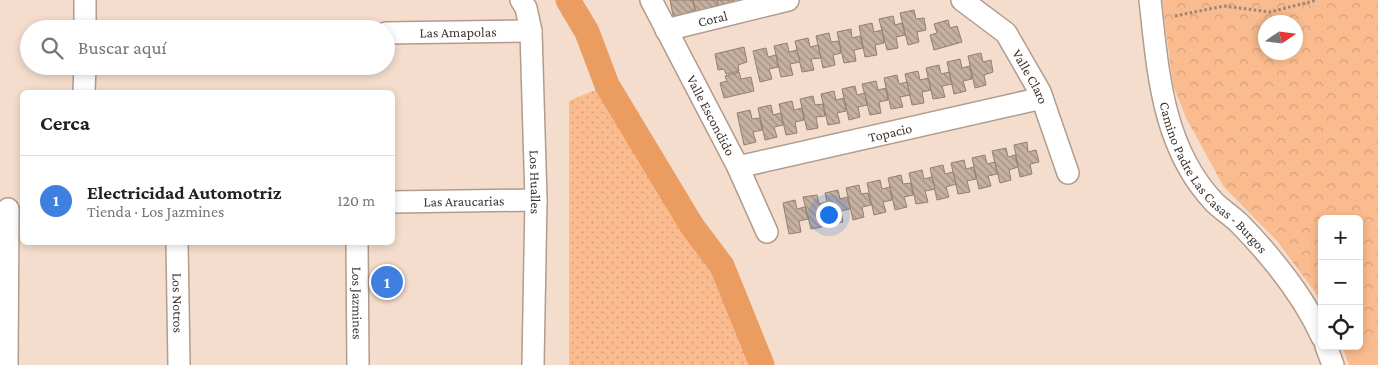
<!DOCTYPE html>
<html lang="es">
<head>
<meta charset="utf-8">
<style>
	:root { --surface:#fff; --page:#f2f2f2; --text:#202124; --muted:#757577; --line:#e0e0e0; --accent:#1a73e8 }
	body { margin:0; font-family:"Crimson Pro",serif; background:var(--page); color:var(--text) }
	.controls { position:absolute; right:15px; bottom:15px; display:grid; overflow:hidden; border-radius:8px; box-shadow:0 2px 8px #0003 }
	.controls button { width:45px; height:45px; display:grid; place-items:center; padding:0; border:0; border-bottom:1px solid var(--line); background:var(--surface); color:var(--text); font:25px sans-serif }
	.compass { position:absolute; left:1258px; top:15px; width:45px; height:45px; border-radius:50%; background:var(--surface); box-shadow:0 2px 8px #0003; rotate:77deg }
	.you { position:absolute; left:828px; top:214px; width:18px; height:18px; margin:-12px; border:4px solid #fff; border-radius:50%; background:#1a73e8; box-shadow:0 0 0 8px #1a73e833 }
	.badge { display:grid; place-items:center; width:32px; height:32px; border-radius:50%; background:var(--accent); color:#fff; font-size:16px; font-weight:700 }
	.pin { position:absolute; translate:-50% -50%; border:2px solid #fff; box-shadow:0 1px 5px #0006 }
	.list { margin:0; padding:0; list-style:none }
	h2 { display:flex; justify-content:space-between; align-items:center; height:65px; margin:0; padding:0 20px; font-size:21px }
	h2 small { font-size:16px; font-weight:400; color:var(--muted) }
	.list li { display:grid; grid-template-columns:32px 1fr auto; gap:15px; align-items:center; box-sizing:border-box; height:90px; padding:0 20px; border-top:1px solid var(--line) }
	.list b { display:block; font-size:19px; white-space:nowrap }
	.list p { margin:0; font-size:16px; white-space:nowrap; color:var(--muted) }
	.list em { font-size:16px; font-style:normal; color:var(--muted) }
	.icon { flex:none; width:28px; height:28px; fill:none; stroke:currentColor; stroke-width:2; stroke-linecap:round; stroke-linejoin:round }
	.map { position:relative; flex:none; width:1378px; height:365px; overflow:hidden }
	.search { position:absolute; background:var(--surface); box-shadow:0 2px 8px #0003; left:20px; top:20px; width:375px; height:55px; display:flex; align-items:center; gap:12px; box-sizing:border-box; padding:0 18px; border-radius:28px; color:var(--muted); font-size:19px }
	.panel { position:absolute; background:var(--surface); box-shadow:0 2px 8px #0003; left:20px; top:90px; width:375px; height:155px; border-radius:8px }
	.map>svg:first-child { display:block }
</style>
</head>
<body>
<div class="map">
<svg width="1378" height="365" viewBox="0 0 1378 365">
	<defs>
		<pattern id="forest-crowns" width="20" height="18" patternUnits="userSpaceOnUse" patternTransform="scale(1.25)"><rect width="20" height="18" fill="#fabb8e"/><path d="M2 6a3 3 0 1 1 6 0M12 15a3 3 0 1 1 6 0" fill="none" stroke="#d7a17b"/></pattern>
		<pattern id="park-dots" width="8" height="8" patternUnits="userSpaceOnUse" patternTransform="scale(1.25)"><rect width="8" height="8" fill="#fabb8e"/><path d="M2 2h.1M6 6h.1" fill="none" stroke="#d7a17b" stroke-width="1.8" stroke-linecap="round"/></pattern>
		<pattern id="building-back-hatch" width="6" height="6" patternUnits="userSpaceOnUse" patternTransform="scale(1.25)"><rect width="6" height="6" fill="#c6b0a0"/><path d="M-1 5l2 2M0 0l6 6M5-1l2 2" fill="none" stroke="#a29083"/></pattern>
	</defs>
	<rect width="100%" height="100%" fill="#f4ddcd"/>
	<path fill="#fabb8e" d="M1359 344H1378V365H1349L1342 346H1359Z"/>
	<path fill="url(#forest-crowns)" fill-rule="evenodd" d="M1162 0H1378V344H1359V219H1322V305L1315 292 1277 241 1224 187 1186 118 1173 85ZM1266 22H1296V52H1266Z"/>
	<path fill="url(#park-dots)" d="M607 85 692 226 722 266 762 365H569V101Z"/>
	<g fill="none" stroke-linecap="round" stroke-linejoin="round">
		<path stroke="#ea9c61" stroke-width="25" d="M568 0 587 32 607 85 692 226 722 266 762 365"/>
	</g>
	<g fill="url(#building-back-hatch)" stroke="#937e70">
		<path d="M670 0H693L695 10 688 12 690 22 675 25Z"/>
		<path d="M693 0H717L718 5 711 7 713 17 698 21Z"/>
		<path d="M717 0H735L733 1 735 11 720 15Z"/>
		<path d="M914 10 916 19 924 18 926 30 917 32 919 42 908 45 900 13Z"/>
		<path d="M893 16 895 25 902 23 905 35 896 37 898 48 887 50 879 19Z"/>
		<path d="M948 20 950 28 957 26 962 42 934 50 930 35 937 33 934 24Z"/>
		<path d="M872 23 874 32 882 30 884 43 875 45 877 55 865 57 859 26Z"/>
		<path d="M851 29 852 38 860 36 863 48 854 50 856 61 844 63 837 32Z"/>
		<path d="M829 33 831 42 839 41 841 53 833 55 835 65 823 68 816 36Z"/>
		<path d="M808 38 810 47 818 45 821 58 811 59 814 70 802 72 795 41Z"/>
		<path d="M787 43 789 52 797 50 800 62 790 64 793 75 781 77 774 46Z"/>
		<path d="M744 47 747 62 738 65 739 71 726 74 724 69 718 70 715 54Z"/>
		<path d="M766 48 768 57 776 55 778 67 769 69 772 79 760 82 753 51Z"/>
		<path d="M981 53 983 62 991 60 993 72 984 75 986 85 975 88 968 56Z"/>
		<path d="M960 59 962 68 970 66 972 79 963 81 966 91 954 94 947 62Z"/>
		<path d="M939 65 941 74 949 72 952 84 942 86 945 97 933 99 926 68Z"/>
		<path d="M918 71 920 80 928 78 931 90 922 92 924 103 912 105 905 74Z"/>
		<path d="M739 72 741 79 751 77 754 91 724 98 720 83 727 81 725 76Z"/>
		<path d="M897 75 899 84 907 82 910 95 900 97 903 107 891 109 884 78Z"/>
		<path d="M876 81 878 90 886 88 888 100 879 102 881 113 870 115 862 84Z"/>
		<path d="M855 86 857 95 865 93 867 105 858 107 860 117 849 120 842 89Z"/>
		<path d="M834 91 836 100 844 98 846 111 837 113 840 123 828 125 821 94Z"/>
		<path d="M813 96 815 105 823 104 825 116 816 117 818 128 807 130 800 99Z"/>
		<path d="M792 101 794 110 802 108 804 120 795 122 797 133 786 135 779 104Z"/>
		<path d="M771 105 773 115 781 113 783 125 774 127 777 137 765 140 758 108Z"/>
		<path d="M750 110 752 119 760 118 762 130 753 132 756 142 744 145 737 113Z"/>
		<path d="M1027 142 1028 152 1036 150 1039 162 1030 164 1032 174 1020 177 1014 145Z"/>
		<path d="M1006 148 1008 157 1015 155 1018 167 1009 170 1011 180 1000 183 992 151Z"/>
		<path d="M985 155 987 164 995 162 997 174 988 176 991 186 979 189 972 158Z"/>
		<path d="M964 160 966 169 974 167 976 179 967 181 970 192 958 194 951 163Z"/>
		<path d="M943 165 945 174 953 172 956 184 946 187 949 197 937 200 930 168Z"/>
		<path d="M922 170 924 179 932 177 935 189 925 191 928 202 916 204 909 173Z"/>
		<path d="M901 175 903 184 911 183 913 195 904 197 907 207 895 210 888 178Z"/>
		<path d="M880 180 882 189 890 187 892 200 883 202 886 212 874 215 867 183Z"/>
		<path d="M859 185 861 194 868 193 871 205 862 207 864 217 853 220 846 188Z"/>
		<path d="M838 190 840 199 847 197 850 209 841 211 843 222 832 224 825 193Z"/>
		<path d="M817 195 819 204 826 202 829 214 820 216 822 227 811 229 803 197Z"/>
		<path d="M795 200 797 209 805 207 808 219 799 221 801 232 789 234 783 203Z"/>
	</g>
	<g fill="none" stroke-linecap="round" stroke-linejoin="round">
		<g stroke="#b19c8d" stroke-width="24">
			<g id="street">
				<path id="s1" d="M521 0 526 8 531 31 536 200 533 365"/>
				<path id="s2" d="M651 0 738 167 767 232"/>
				<path id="s3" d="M962 0 1006 33 1040 92 1068 173"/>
				<path id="s4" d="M1150 0C1158 71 1162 147 1214 202 1222 210 1232 216 1240 224 1272 257 1303 295 1322 337"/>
				<path d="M85 29V0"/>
				<path id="s5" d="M666 30 788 0"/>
				<path id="s6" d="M386 33 531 31"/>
				<path d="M84 92 85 66"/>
				<path id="s7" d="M738 167 1042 98"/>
				<path id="s8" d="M392 202 536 200"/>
				<path id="s9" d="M177 242 179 365"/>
				<path id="s10" d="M357 242 358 365"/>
				<path d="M1326 346 1333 365"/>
				<path d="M7 365 8 209"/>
			</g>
		</g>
		<path stroke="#96867b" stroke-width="3" stroke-dasharray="2.5 2.5" stroke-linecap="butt" d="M1175 16 1224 6 1270 12 1317 0"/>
		<use href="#street" stroke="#fff" stroke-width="21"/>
	</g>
	<g text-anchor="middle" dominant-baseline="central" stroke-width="4" stroke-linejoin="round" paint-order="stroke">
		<g font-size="14" fill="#3f3630" stroke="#fff">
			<text stroke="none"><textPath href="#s5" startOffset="48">Coral</textPath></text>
			<text stroke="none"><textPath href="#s6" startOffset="72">Las Amapolas</textPath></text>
			<text stroke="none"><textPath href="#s3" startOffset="105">Valle Claro</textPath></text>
			<text stroke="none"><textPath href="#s2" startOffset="130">Valle Escondido</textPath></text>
			<text stroke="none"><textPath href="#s7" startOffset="156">Topacio</textPath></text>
			<text stroke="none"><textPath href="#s4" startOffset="195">Camino Padre Las Casas - Burgos</textPath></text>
			<text stroke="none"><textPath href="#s1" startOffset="184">Los Hualles</textPath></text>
			<text stroke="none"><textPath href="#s8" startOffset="72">Las Araucarias</textPath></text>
			<text stroke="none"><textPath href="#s9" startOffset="61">Los Notros</textPath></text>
			<text stroke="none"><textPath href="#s10" startOffset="61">Los Jazmines</textPath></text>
		</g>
	</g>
</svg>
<div class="controls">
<button>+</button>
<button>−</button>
<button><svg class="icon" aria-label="locate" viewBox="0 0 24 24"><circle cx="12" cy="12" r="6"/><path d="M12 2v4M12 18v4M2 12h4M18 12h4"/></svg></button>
</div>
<svg class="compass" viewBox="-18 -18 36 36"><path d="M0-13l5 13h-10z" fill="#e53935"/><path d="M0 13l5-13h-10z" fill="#757577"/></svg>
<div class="you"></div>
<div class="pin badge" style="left:387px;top:282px;background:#3f7fe0">1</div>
<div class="search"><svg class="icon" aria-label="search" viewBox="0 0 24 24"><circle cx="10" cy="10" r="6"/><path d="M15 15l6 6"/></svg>Buscar aquí</div>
<section class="panel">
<h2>Cerca<small></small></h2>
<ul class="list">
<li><span class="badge" style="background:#3f7fe0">1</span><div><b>Electricidad Automotriz</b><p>Tienda · Los Jazmines</p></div><em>120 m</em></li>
</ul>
</section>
</div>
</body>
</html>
